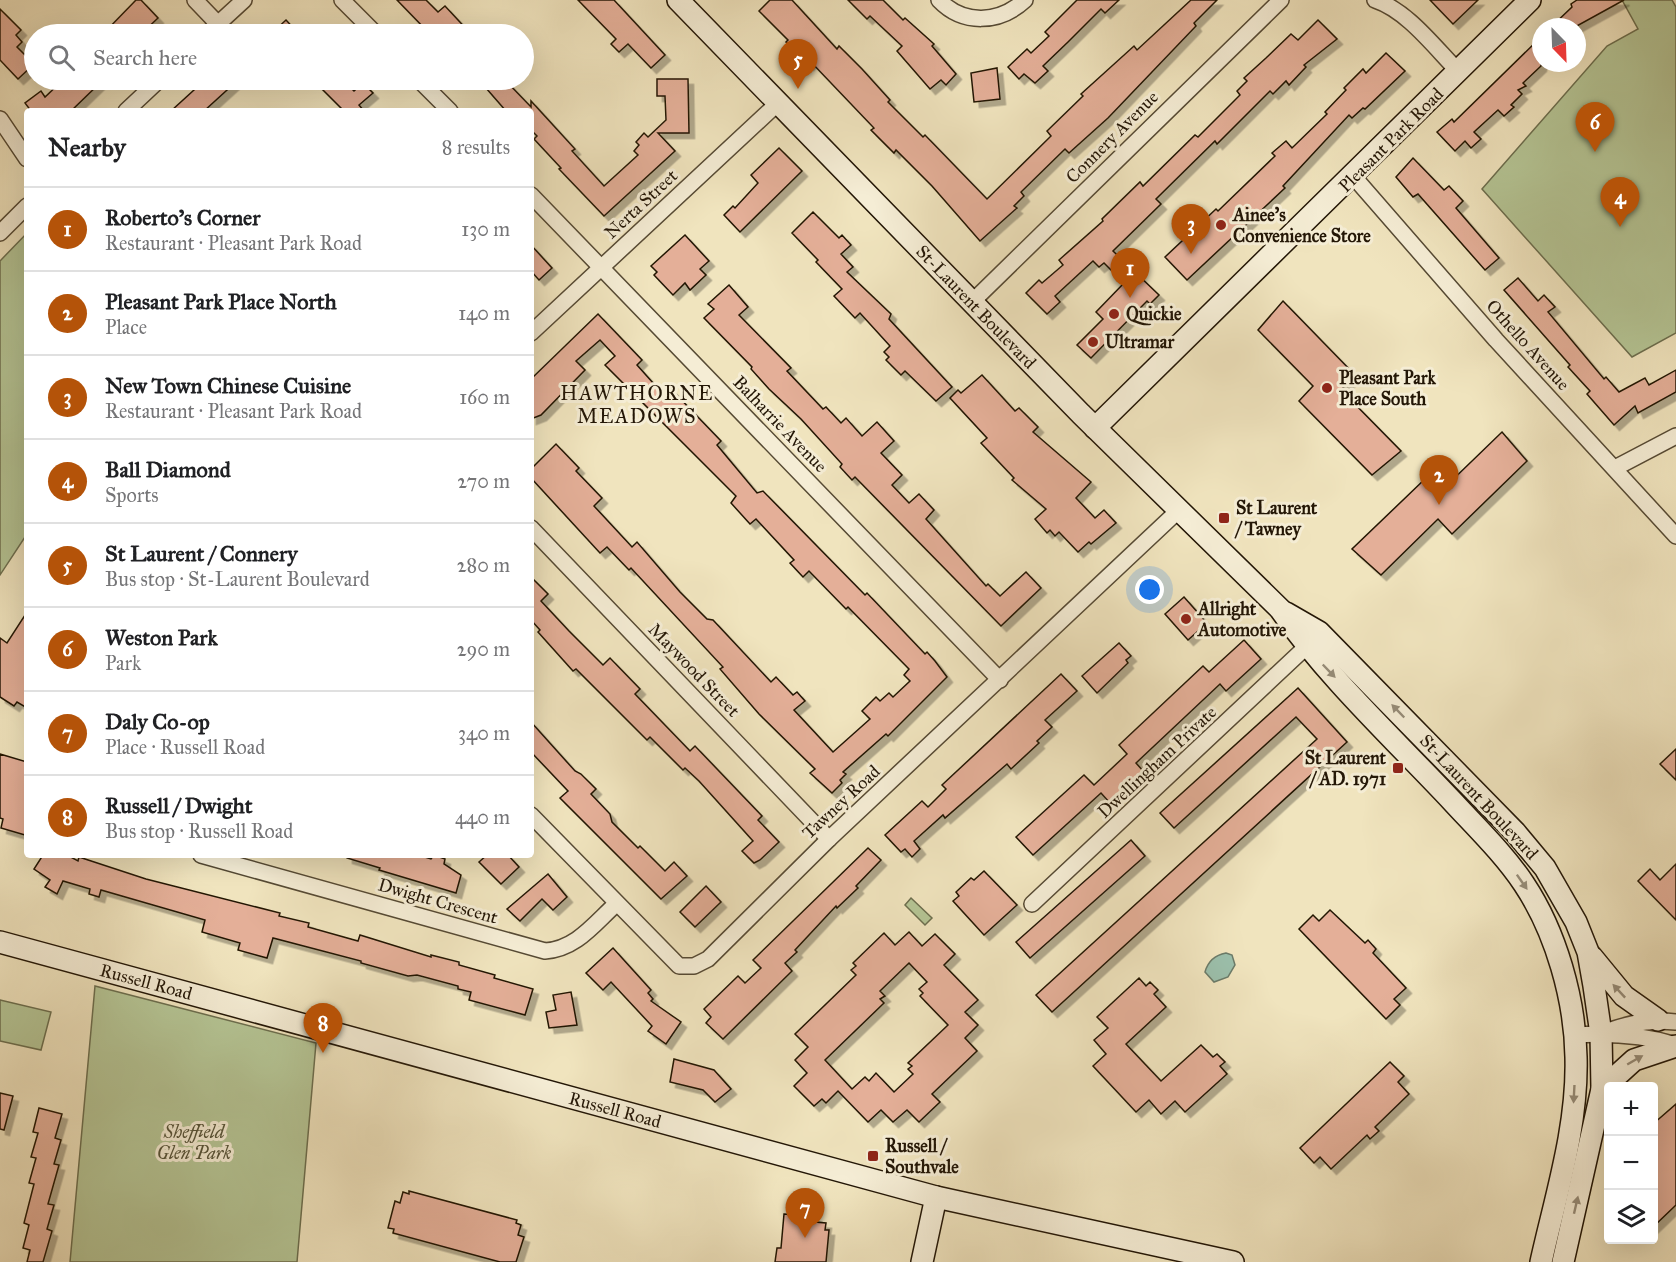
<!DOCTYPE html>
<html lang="en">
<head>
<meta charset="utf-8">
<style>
	:root { --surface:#fff; --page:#f6f6f6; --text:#202124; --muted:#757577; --line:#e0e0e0; --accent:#b45309 }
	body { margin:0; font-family:"IM FELL Great Primer",serif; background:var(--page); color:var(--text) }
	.controls { position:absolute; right:18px; bottom:18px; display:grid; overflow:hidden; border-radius:6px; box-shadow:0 6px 24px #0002 }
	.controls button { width:54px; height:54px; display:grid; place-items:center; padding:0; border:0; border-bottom:2px solid var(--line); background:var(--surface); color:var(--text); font:30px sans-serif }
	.compass { position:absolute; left:1532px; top:18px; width:54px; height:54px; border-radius:50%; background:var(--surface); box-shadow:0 6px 24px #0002; rotate:157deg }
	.you { position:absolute; left:1150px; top:590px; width:21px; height:21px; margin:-15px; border:4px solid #fff; border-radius:50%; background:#1a73e8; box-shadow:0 0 0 9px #1a73e833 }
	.badge { display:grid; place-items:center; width:39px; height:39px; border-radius:50%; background:var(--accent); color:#fff; font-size:20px; font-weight:700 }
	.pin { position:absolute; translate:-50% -50px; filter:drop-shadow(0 2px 3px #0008) }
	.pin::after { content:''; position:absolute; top:32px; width:21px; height:18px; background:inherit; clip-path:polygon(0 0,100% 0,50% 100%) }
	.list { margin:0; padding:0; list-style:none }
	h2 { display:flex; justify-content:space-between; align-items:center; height:78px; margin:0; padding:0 24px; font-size:26px }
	h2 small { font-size:20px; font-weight:400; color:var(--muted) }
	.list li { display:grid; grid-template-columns:39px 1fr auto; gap:18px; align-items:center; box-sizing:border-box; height:84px; padding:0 24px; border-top:2px solid var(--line) }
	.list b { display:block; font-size:22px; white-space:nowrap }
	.list p { margin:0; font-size:20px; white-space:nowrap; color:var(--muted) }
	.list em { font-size:20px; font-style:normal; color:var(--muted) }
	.icon { flex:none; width:33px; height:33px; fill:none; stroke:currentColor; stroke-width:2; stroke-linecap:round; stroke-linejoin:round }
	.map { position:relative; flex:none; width:1676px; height:1262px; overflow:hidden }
	.search { position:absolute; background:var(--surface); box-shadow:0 6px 24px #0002; left:24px; top:24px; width:510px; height:66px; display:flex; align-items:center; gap:15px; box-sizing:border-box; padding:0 21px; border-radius:33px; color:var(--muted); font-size:22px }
	.panel { position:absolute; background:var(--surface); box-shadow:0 6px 24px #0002; left:24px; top:108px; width:510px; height:750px; border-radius:6px }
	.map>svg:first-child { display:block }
</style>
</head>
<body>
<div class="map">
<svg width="1676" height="1262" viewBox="0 0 1676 1262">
	<defs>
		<filter id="shadow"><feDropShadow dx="5.5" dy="5.5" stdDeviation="0" flood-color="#0004"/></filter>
	</defs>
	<rect width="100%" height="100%" fill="#f0e4be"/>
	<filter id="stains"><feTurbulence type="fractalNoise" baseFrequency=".00333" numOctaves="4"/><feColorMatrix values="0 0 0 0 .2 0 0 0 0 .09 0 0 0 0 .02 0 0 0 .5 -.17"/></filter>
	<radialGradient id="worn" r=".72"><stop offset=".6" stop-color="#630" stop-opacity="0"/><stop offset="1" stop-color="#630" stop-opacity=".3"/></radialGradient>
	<g fill="#b5c595" stroke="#6c6e4e" stroke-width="1.5">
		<path d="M1622 0H1672L1676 7V333L1632 357 1482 189 1607 46 1638 29Z"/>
		<path d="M27 233V534L0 575V261Z"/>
		<path d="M911 898 932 918 925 925 905 905Z"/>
		<path d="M95 986 316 1043 297 1262H70Z"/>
		<path d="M0 1000 51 1012 41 1050 0 1041Z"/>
	</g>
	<path fill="#9bbfab" stroke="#6b7b69" stroke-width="1.5" d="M1226 953 1232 955 1235 965 1228 977 1214 982 1205 972C1208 961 1215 955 1226 953Z"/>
	<g fill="#e4af98" stroke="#231606" stroke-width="1.5" fill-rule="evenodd" filter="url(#shadow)">
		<path d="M136 0H141L158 18 141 34H103Z"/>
		<path d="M397 0H426L438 12 445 6 471 34H430Z"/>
		<path d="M578 0H614L665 55 651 68 628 44 619 52 611 44 616 39Z"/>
		<path d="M770 0H792L837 49 839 46 862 69 890 100 888 102 923 137 925 135 987 199 1051 136 1047 131 1083 96 1081 94 1134 46 1137 50 1191 0H1217L1194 23 1196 26 1108 118 1069 153 1065 149 1021 192 1024 196 1014 206 1017 208 980 241 932 186 896 150 894 153 871 130 874 128 811 62 808 65 786 42 788 40 759 11Z"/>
		<path d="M848 0H883L903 20 905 18 934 44 932 46 956 74 946 85 941 80 930 89 897 51 902 46 870 16 867 19Z"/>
		<path d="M1077 0H1119L1105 13 1101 9 1068 42 1043 66 1048 71 1035 83 1024 74 1019 79 1008 67 1027 49 1031 53 1049 36 1045 32Z"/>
		<path d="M1430 0H1478L1453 24Z"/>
		<path d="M1577 0H1624L1575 27H1551L1572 7 1571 4Z"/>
		<path d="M0 9 21 30 16 35 22 42 17 47 34 64 18 79 0 60Z"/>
		<path d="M286 20 299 34H271Z"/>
		<path d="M1318 20 1337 39 1304 65 1306 67 1289 85 1286 81 1273 94 1270 91 1217 144 1215 141 1156 199 1161 204 1113 251 1159 295 1150 304 1147 301 1091 358 1077 345 1103 319 1096 312 1124 283 1104 263 1099 267 1093 261 1055 296 1060 302 1047 314 1026 293 1039 280 1042 283 1063 265 1059 260 1103 221 1102 219 1140 182 1143 186 1195 135 1198 137 1240 95 1237 91 1247 81 1244 78 1266 58 1291 34 1298 40Z"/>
		<path d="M1541 37V66L1523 83 1526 86 1518 90 1522 94 1511 105 1514 107 1504 116 1498 110 1474 132 1481 139 1471 148 1465 141 1455 151 1437 132 1452 119 1454 122Z"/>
		<path d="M1386 53 1405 71 1365 109 1363 108 1352 118 1349 115 1283 186 1285 188 1187 280 1165 257 1216 209 1218 211 1275 156 1272 153 1286 141 1292 148 1327 114 1325 112 1346 90 1344 88 1363 69 1366 73Z"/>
		<path d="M997 68 1000 99 974 102 971 73Z"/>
		<path d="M657 79H688L689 133H658L675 151 604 216 559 169 561 168 534 139 537 136 531 130V111H506L479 80H505L531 107V101L575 149 572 151 604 186 638 155 634 151 639 145 636 142 644 133 648 137 666 120 665 96H657Z"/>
		<path d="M63 80H71L77 86 84 80H103L71 111H31L25 103 41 91 45 97Z"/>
		<path d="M205 80H238L204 111H171Z"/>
		<path d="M313 80H343L354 91 363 83 373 93 359 105 364 111H344Z"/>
		<path d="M779 148 802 171 740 232 724 215 733 206 735 208 758 183 751 175Z"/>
		<path d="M1413 158 1444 190 1449 186 1463 201 1456 208 1499 258 1485 270 1418 194 1413 197 1396 177Z"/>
		<path d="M813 212 839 238 842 235 851 245 841 254 853 267 847 272 891 314 889 319 952 387 936 401 905 371 901 375 886 360 889 357 884 352 890 346 860 313 855 318 834 296 842 289 816 262 818 260 792 233Z"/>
		<path d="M685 235 709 261 700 269 706 275 690 290 685 283 673 295 654 275 657 272 651 266Z"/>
		<path d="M531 245 552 268 539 280 531 271Z"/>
		<path d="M1518 278 1538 301 1544 295 1555 307 1548 312 1604 379 1606 377 1619 392 1645 378 1649 385 1676 370V392L1638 413 1635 406 1614 425 1587 394 1590 391 1568 367 1570 365 1504 290Z"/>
		<path d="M729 285 748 307 739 315 791 368 787 371 823 409 826 407 841 423 846 418 862 436 877 422 894 441 881 453 902 475 892 485 909 503 919 494 934 510 926 519 986 586 988 584 1000 596 1026 572 1041 588 1001 626 855 477 852 480 840 467 842 464 801 419 769 389 751 369 752 367 704 318 714 309 708 304Z"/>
		<path d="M1283 301 1355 375 1341 390 1401 451 1372 475 1299 401 1313 386 1258 330Z"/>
		<path d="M598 314 642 360 637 365 662 393 669 387 721 441 717 445 757 493 763 491 865 595 867 593 925 654 927 652 935 661 947 677 888 736 886 734 843 772 846 774 840 780 842 783 832 793 810 773 815 769 759 714 720 669 723 667 631 568 629 570 607 547 600 553 531 478V469L556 444 579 468 576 471 602 498 594 506 632 547 637 542 680 592 707 619 713 620 771 682 776 677 793 695 797 692 805 701 794 710 833 752 870 719 862 711 876 697 880 701 889 693 893 697 910 681 904 675 909 669 848 607 846 609 809 571 803 577 790 563 794 560 756 519 750 524 731 503 736 496 605 365 615 356 600 340 576 361 585 370 541 415 531 419V379Z"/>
		<path d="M982 375 1015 411 1019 408 1038 427 1033 432 1091 482 1076 498 1095 518 1104 510 1116 523 1091 544 1089 542 1078 552 1059 532 1055 536 1050 530 1047 533 1035 519 1046 509 1012 480 1014 478 981 443 987 438 950 398 958 390 961 393Z"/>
		<path d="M1502 432 1527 461 1452 534 1438 519 1381 575 1352 549 1427 477 1441 491Z"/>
		<path d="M531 577 548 594 541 601 569 631 603 665 610 658 640 689 635 694 690 751 695 746 762 816 758 820 779 842 760 860 754 863 742 851 753 841 699 781 685 768 683 770 650 737 647 740 576 669 573 671 538 632 540 630 531 620Z"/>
		<path d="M1184 597 1207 623 1188 640 1165 614Z"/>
		<path d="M27 612V708L17 702 14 706 0 697V638L7 643Z"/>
		<path d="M1244 640 1261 659 1226 691 1220 684 1136 763 1144 772 1110 803 1101 793 1033 855 1016 837 1084 775 1094 785 1127 754 1119 745 1203 666 1209 672Z"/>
		<path d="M1119 643 1131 656 1126 660 1128 663 1097 693 1082 676Z"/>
		<path d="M1061 674 1077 691 1045 720 1052 727 1037 741 1039 743 1011 769 1007 764 945 818 943 815 914 841 920 849 912 857 905 849 901 852 885 835 922 801 928 807 946 789 942 785Z"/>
		<path d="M1298 688 1347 742 1052 1012 1036 995 1317 739 1296 717 1174 828 1160 813Z"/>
		<path d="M531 722 575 771 581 774 596 789 591 794 610 814 612 822 638 848 640 846 665 871 674 862 687 876 661 899 560 798 568 791 531 752Z"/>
		<path d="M1676 749V780L1660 764Z"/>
		<path d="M0 754 27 762 25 835 1 828 3 819 0 818Z"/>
		<path d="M1131 840 1145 856 1030 958 1016 942Z"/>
		<path d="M868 848 881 860 856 886 858 888 837 908 836 906 795 950 797 952 785 963 792 971 723 1039 706 1023 711 1017 704 1009 738 976 745 983 761 968 753 960Z"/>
		<path d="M43 855H67L78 861 79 857 146 879 280 913 279 916 309 923 308 927 358 941 360 935 431 957V955L459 962V965L495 975 494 978 533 989 525 1015 469 1000 471 992 458 989V986L417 975 408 976 361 963V961L273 938 267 958 238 950 240 943 202 932 205 920 101 890 99 897 89 894 90 889 63 881 57 894 45 887 50 880 34 869Z"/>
		<path d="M347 855H418L431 859 434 855 445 859 444 864 461 875 456 893 379 870 380 868 347 858Z"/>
		<path d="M487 855H508L519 867 501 884 479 862Z"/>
		<path d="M1676 864V920L1638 881 1650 869 1660 880Z"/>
		<path d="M984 871 1017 905 984 935 953 901 959 896 956 892 971 878 974 880Z"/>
		<path d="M548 874 567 897 553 910 542 899 520 921 507 909Z"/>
		<path d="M706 886 721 902 695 927 680 912Z"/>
		<path d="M1330 910 1365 943 1368 940 1376 949 1373 953 1406 988 1394 999 1400 1005 1386 1019 1299 929 1313 915 1319 921Z"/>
		<path d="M909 932 922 946 935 934 955 954 944 965 978 1000 965 1012 978 1025 965 1038 977 1051 932 1094 940 1102 919 1122 907 1110 893 1122 881 1110 868 1122 838 1091 826 1103 822 1099 814 1106 794 1086 807 1073 795 1060 808 1047 795 1034 856 975 851 970 856 966 853 963 884 933 895 945ZM909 963 927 982 919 989 923 993 920 996 948 1025 908 1063 912 1066 908 1069 913 1074 894 1092 876 1073 869 1081 865 1077 852 1089 825 1060 884 1003 880 999 885 996 880 991Z"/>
		<path d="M613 948 651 990 648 993 653 999 651 1001 681 1022 666 1044 648 1031 652 1026 611 982 603 990 586 973Z"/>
		<path d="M1139 978 1146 986 1150 982 1158 990 1154 994 1166 1007 1126 1044 1161 1081 1201 1045 1213 1057 1217 1054 1225 1062 1220 1066 1227 1074 1185 1112 1175 1101 1161 1114 1149 1100 1136 1112 1093 1066 1106 1054 1094 1040 1108 1028 1097 1017Z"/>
		<path d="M571 992 577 1025 549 1028 546 1012 556 1010 553 995Z"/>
		<path d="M674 1059 714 1070 731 1089 715 1102 703 1090 670 1082Z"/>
		<path d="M1390 1062 1404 1076 1398 1082 1409 1094 1375 1127 1379 1131 1370 1139 1367 1135 1331 1169 1320 1157 1314 1163 1300 1148Z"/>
		<path d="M0 1093 13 1096 4 1130 0 1129Z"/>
		<path d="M1676 1104V1205L1653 1227V1124Z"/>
		<path d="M39 1108 62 1114 55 1138 61 1140 54 1164 59 1165 48 1204 54 1205 47 1229 52 1231 43 1262H27L30 1250 23 1248 29 1225 24 1223 34 1184 29 1183 36 1158 31 1157 38 1133 33 1132Z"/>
		<path d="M409 1191 517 1220 516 1223 521 1225 518 1235 524 1237 516 1262H500L393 1233 394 1229 388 1228 395 1201 400 1203 403 1192 409 1194Z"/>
		<path d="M784 1214 816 1217 815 1222 826 1223 825 1230H829L826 1262H775L777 1248H781Z"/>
	</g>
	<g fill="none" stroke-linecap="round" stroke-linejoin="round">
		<g stroke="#564a34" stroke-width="18">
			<g id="street">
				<path d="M195 0 218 24"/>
				<path d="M342 0 376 34"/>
				<path d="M939 0C963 25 999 24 1025 0"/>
				<path d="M1375 0C1408 11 1435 48 1459 72"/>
				<path d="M207 34 244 0"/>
				<path d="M419 80 450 111"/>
				<path d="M126 111 159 80"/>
				<path d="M0 119 27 159"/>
				<path d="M1354 177 1496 340 1676 536"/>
				<path d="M531 195 1000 680"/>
				<path d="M0 233 27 206"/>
				<path d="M971 303 1281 0"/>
				<path d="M531 333 778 103"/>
				<path d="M1615 468 1676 436"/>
				<path d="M531 528 829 839"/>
				<path d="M531 815 679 966H694L708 959 829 839 1179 510"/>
				<path d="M201 855 545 951C576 949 594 924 616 904"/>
				<path d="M1032 904 1306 647"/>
				<path d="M1601 1034C1626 1023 1649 1019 1676 1022"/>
				<path d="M1574 1035C1607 1033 1644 1035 1676 1045"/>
			</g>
		</g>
		<g stroke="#231606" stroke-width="24">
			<g id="secondary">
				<path d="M678 0 1081 414 1280 609C1329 679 1394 739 1453 802 1477 828 1504 854 1524 884 1556 932 1575 999 1576 1057 1578 1126 1556 1195 1541 1262"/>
				<path d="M1095 428 1530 0"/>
				<path d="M1286 613 1319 632 1515 832 1545 868 1576 922 1588 952 1594 986 1601 1034 1602 1089 1563 1262"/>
				<path d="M0 942 936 1197 1233 1262"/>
				<path d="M1592 957 1624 996 1658 1020"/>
				<path d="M1602 1089 1634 1060 1676 1046"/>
				<path d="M922 1262 936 1197"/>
			</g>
		</g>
		<use href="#street" stroke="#f5edd5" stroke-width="15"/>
		<use href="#secondary" stroke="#f5edd5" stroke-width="21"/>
	</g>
	<defs><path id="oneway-solid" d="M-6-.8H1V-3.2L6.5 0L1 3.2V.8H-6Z" transform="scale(1.5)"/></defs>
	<g fill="#968c78">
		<use href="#oneway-solid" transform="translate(1329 671) rotate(46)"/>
		<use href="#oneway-solid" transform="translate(1398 711) rotate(-134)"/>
		<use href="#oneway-solid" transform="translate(1522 882) rotate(55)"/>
		<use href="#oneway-solid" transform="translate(1619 991) rotate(-133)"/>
		<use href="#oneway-solid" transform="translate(1635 1060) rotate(-30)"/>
		<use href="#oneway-solid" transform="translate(1574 1094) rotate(93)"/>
		<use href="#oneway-solid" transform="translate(1576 1205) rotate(-77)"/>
	</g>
	<g fill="#8f2418" stroke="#f5edd5" stroke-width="2">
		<circle cx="1221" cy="225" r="6"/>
		<circle cx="1114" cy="314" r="6"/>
		<circle cx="1093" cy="342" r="6"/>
		<circle cx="1327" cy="388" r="6"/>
		<rect x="1218" y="512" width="12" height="12" rx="3"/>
		<circle cx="1186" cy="619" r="6"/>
		<rect x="1392" y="762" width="12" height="12" rx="3"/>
		<rect x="867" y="1150" width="12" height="12" rx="3"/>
	</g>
	<g text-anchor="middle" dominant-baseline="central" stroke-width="6" stroke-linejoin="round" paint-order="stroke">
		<g font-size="18" fill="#231606" stroke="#f5edd5">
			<text transform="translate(1112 137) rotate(-45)">Connery Avenue</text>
			<text transform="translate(1391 140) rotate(-45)">Pleasant Park Road</text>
			<text transform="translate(641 204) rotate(-43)">Nerta Street</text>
			<text transform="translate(976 307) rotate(46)">St-Laurent Boulevard</text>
			<text transform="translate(1528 345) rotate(48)">Othello Avenue</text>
			<text transform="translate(780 424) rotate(46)">Balharrie Avenue</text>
			<text transform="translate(694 670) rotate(46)">Maywood Street</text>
			<text transform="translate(1157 762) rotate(-43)">Dwellingham Private</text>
			<text transform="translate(1479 797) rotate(47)">St-Laurent Boulevard</text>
			<text transform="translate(841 802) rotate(-43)">Tawney Road</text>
			<text transform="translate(438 901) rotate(16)">Dwight Crescent</text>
			<text transform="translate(146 982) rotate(15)">Russell Road</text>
			<text transform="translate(615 1110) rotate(15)">Russell Road</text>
		</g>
		<g font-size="18" font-weight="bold" fill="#231606" stroke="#f5edd5" text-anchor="start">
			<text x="1233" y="215">Ainee's<tspan x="1233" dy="21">Convenience Store</tspan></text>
			<text x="1126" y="314">Quickie</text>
			<text x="1105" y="342">Ultramar</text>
			<text x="1339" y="378">Pleasant Park<tspan x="1339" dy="21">Place South</tspan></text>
			<text x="1236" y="508">St Laurent<tspan x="1236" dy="21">/ Tawney</tspan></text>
			<text x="1198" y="609">Allright<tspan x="1198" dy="21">Automotive</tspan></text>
			<text x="1386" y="758" text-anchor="end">St Laurent<tspan x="1386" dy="21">/ AD. 1971</tspan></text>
			<text x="885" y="1146">Russell /<tspan x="885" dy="21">Southvale</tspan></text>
		</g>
		<g font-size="18" font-style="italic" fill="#565338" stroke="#f5edd5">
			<text x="194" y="1132">Sheffield<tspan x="194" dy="21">Glen Park</tspan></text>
		</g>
		<g font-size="20" letter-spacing="1.5" fill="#231606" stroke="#f5edd5">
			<text x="637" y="393">HAWTHORNE<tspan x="637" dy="23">MEADOWS</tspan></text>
		</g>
	</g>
	<rect width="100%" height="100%" filter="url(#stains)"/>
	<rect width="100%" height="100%" fill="url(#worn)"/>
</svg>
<div class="controls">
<button>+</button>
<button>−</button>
<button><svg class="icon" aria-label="layers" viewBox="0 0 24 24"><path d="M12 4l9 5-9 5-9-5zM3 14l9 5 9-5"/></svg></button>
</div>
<svg class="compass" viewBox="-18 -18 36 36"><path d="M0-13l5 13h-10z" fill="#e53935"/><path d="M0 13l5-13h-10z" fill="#757577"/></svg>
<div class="you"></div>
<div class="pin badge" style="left:1130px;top:298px">1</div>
<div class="pin badge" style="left:1439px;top:505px">2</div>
<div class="pin badge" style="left:1191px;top:254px">3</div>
<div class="pin badge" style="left:1620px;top:227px">4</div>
<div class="pin badge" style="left:798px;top:89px">5</div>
<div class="pin badge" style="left:1595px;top:152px">6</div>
<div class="pin badge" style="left:805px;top:1238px">7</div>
<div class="pin badge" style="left:323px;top:1053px">8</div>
<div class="search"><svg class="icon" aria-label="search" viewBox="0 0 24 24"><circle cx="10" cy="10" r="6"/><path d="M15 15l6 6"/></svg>Search here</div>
<section class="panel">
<h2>Nearby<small>8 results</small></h2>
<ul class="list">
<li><span class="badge">1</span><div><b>Roberto's Corner</b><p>Restaurant · Pleasant Park Road</p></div><em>130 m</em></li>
<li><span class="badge">2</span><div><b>Pleasant Park Place North</b><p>Place</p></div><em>140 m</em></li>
<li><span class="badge">3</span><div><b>New Town Chinese Cuisine</b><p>Restaurant · Pleasant Park Road</p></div><em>160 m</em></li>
<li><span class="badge">4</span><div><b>Ball Diamond</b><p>Sports</p></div><em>270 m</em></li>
<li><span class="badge">5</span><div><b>St Laurent / Connery</b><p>Bus stop · St-Laurent Boulevard</p></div><em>280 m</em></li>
<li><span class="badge">6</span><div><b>Weston Park</b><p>Park</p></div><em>290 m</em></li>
<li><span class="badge">7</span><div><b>Daly Co-op</b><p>Place · Russell Road</p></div><em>340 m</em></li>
<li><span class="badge">8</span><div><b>Russell / Dwight</b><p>Bus stop · Russell Road</p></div><em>440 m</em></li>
</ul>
</section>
</div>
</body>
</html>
